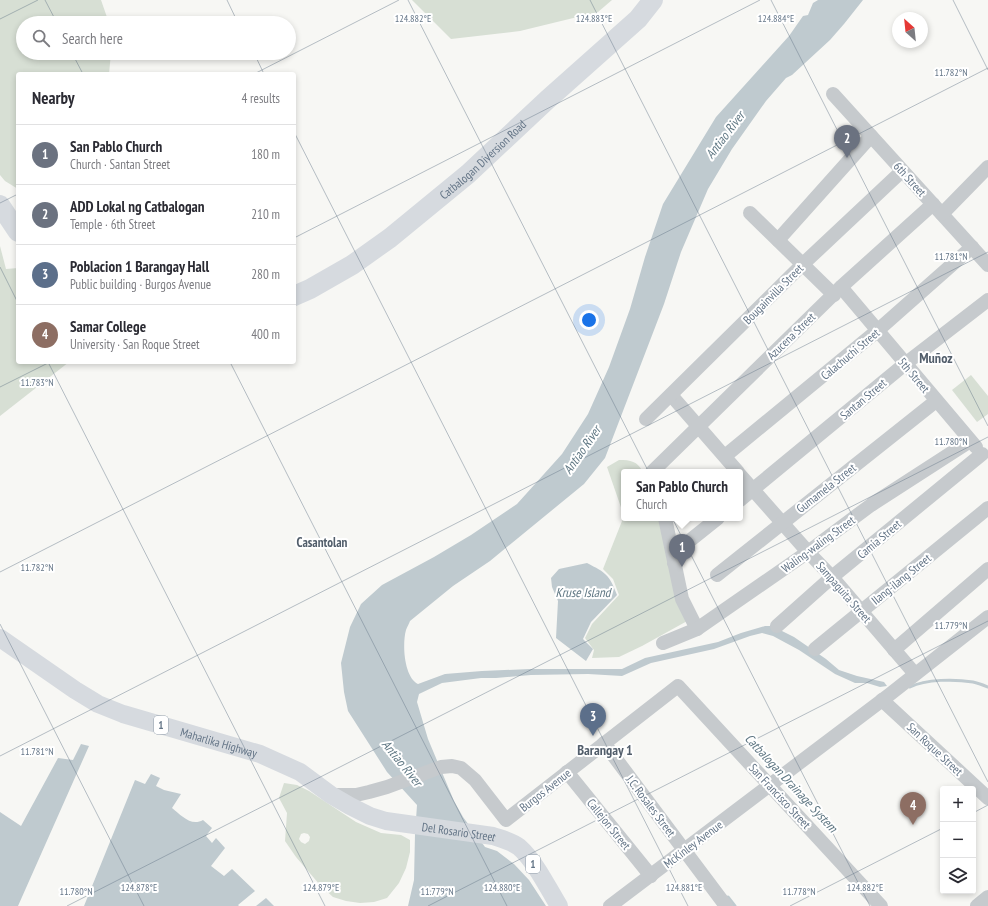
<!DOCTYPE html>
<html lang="en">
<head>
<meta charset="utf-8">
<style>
	:root { --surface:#fff; --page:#f2f2f3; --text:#2b2b33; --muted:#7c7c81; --line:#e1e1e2; --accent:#d93025 }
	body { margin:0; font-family:"PT Sans Narrow",sans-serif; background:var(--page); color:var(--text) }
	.controls { position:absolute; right:12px; bottom:12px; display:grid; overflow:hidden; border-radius:4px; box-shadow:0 2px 6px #0003 }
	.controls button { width:36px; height:36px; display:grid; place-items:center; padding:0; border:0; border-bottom:1px solid var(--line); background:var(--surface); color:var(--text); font:20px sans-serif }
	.compass { position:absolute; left:892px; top:12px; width:36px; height:36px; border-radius:50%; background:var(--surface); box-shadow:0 2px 6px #0003; rotate:333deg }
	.you { position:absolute; left:589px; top:320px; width:14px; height:14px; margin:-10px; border:3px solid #fff; border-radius:50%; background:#1a73e8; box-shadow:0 0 0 6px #1a73e833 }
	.badge { display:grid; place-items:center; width:26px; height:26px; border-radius:50%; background:var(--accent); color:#fff; font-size:13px; font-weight:700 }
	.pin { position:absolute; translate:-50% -33px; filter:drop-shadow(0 1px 2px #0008) }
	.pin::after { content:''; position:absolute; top:21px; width:14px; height:12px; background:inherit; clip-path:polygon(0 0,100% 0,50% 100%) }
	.popup { position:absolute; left:621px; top:469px; width:122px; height:52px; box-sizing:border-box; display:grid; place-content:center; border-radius:4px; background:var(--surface); filter:drop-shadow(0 1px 3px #0005); font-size:13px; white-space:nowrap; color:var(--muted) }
	.popup b { font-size:15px; color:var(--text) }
	.popup::after { content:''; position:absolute; left:50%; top:100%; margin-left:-8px; border:8px solid transparent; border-top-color:var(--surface) }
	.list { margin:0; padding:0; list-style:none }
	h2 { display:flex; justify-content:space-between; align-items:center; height:52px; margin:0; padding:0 16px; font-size:17px }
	h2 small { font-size:13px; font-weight:400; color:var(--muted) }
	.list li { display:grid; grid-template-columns:26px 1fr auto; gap:12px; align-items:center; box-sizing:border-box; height:60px; padding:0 16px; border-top:1px solid var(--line) }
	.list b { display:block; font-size:15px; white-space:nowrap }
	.list p { margin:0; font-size:13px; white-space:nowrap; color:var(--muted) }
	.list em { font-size:13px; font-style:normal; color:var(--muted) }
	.icon { flex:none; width:22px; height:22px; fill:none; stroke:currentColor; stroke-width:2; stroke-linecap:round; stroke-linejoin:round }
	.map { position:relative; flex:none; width:988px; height:906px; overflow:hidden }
	.search { position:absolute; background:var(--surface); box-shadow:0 2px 6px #0003; left:16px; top:16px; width:280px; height:44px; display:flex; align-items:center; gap:10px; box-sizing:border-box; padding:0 14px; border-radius:22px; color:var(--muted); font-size:15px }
	.panel { position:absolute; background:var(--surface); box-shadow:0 2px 6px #0003; left:16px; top:72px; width:280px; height:292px; border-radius:4px }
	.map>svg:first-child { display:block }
</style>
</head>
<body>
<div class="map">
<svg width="988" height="906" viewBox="0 0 988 906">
	<rect width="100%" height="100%" fill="#f7f7f4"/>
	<g fill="#d7dfd4" fill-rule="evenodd">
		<path d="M0 0H101L109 23H23V53H111L109 74H18V189L5 181 0 175Z"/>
		<path d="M412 0H612L598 12 520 31 451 39Z"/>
		<path d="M0 246 6 269 18 268V362H69L0 416Z"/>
		<path d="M971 375 988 396V414L977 422 952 390Z"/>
		<path d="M619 460C631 460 637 461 643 472H624V516L607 467Z"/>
		<path d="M624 516V518H662L689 620 642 646 619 657 592 658 594 650 585 638 592 624 619 595 613 579 603 569Z"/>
		<path d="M284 783 297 785 309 791 356 822 381 833 401 835 410 840V852L406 868 399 883 387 898 374 902 360 903 346 901 333 897 320 885 296 857 285 841 287 813 279 798ZM304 833 308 834 310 837 309 841 305 844 301 842 299 839 301 834Z"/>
	</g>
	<g fill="#bfcacf">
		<path d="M818 0H863L844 24 830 40 792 75 786 78 766 101 732 149 708 189 681 252 664 304 605 458 584 484 490 561 453 586 410 621C409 624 407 627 406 630 402 644 404 677 418 684L445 674 482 671 530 669H622L645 658 718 642 741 633 765 626H772L794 637 826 659 839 670 857 676 884 682 887 686 880 687 867 683H855L835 674 799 650 773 636 762 633 750 636 714 649 651 663 622 676 588 674 531 675 496 678H481L442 683 419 694 417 702 428 739 454 801 463 817 485 847 497 851 514 864 529 880 546 906H408L414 880 415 834 417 805 387 772 348 711 344 692 341 663 350 627 361 604 382 585 434 557 471 535 517 504 562 454 588 414 609 367 630 309 645 257 663 204 716 117 789 36 803 16 808 15 813 3Z"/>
		<path d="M587 563C606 573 609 574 617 595L591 622 583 639 593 649 586 661 556 638 558 601 552 587 551 578 559 569Z"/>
		<path d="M81 744 89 746 18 906H0V812L21 826 58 758 73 760Z"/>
		<path d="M151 774 160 778 156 786 164 790 181 794 172 808C181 815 191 827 203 820L212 828 206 836 212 843 216 838 225 848 211 866 224 876 232 869 255 891 238 905 239 906H84L135 780 145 784Z"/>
		<path d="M266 898 274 906H256Z"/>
	</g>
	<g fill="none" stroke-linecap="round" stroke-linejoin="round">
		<g stroke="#bfcacf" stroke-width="3">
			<path d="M910 687C926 679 955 679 973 682 978 683 983 685 988 687"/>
			<path d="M728 897 735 906"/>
		</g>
		<g stroke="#c6cacd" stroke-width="14">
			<path d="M833 94 988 265"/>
			<path d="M750 213 834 295"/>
			<path d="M942 214 988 167"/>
			<path d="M778 240 871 136"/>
			<path d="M841 287 976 447"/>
			<path d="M671 395 738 472"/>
			<path d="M646 419 803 264 902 171"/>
			<path d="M725 456 877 331 972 247"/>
			<path d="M652 472 841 287 933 204"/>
			<path d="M740 475 808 552 832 577 915 674"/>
			<path d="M740 500 905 364 988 300"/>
			<path d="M665 518 682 599 697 629"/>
			<path d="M674 563 678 550 718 518"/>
			<path d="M717 575 936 401"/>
			<path d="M777 626 832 577 982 454"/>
			<path d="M663 643 697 629 808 552 871 505 970 441"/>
			<path d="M815 649 988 508"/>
			<path d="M894 650 988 569"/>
			<path d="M882 700 988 798"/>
			<path d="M604 743 726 906"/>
			<path d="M567 772 651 876"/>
			<path d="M331 795H356L369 792 387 787 441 767 452 766 461 768 475 780 506 820 678 686 881 906"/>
			<path d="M610 906 889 695 988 617"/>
			<path d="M977 906 988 897"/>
		</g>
		<path stroke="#d6dadf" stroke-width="18" id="s1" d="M0 638 75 690 98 704 123 714 260 754 300 772 331 795 350 806 370 816 386 821 493 836C502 839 511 841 519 847 535 861 548 888 559 906"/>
		<g stroke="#d6dadf" stroke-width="20">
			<path d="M0 205 18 232"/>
			<path id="s2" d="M294 296 310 289 352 265 390 238 468 174 547 100 638 19 653 0"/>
		</g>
	</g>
	<path fill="none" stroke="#647587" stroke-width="1" stroke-opacity="0.45" d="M45 0 57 23M227 0 238 23M408 0 870 906M590 0 988 782M771 0 988 426M953 0 988 70M0 19 38 0M72 53 83 74M254 53 264 74M254 74 399 0M294 132 688 906M0 203 18 194M294 238 760 0M0 267 18 303M48 362 325 906M230 362 507 906M0 387 50 362M0 572 988 68M0 624 144 906M0 756 988 252M973 813 988 805M67 906 988 437M428 906 988 621M790 906 943 828"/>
	<g text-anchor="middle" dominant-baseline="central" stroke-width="4" stroke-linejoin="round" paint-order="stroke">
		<g fill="#fff" stroke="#929eab" stroke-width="1">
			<rect x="154" y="716" width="14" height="18" rx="3"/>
			<rect x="526" y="855" width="14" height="18" rx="3"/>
		</g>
		<g font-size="11" font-weight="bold" fill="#647587">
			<text x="161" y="725">1</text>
			<text x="533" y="864">1</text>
		</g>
		<g font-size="12" fill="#647587" stroke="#fff">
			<text stroke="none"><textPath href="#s2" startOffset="234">Catbalogan Diversion Road</textPath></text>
			<text transform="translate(910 179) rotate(48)">6th Street</text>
			<text transform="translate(773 294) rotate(-45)">Bougainvilla Street</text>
			<text transform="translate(791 336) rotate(-44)">Azucena Street</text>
			<text transform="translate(850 354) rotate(-40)">Calachuchi Street</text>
			<text transform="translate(914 375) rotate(50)">5th Street</text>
			<text transform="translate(863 399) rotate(-40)">Santan Street</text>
			<text transform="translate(826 488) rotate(-38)">Gumamela Street</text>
			<text transform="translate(879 539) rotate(-40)">Camia Street</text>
			<text transform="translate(818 544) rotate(-36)">Waling-waling Street</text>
			<text transform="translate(901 579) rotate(-39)">Ilang-ilang Street</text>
			<text transform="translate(844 592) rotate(49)">Sampaguita Street</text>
			<text stroke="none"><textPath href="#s1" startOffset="245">Maharlika Highway</textPath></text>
			<text transform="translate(935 749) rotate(43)">San Roque Street</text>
			<text transform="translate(545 790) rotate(-38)">Burgos Avenue</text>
			<text transform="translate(780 796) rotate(47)">San Francisco Street</text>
			<text transform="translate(651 806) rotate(53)">J.C. Rosales Street</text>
			<text transform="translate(609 824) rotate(51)">Callejon Street</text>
			<text stroke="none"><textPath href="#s1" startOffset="505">Del Rosario Street</textPath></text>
			<text transform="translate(693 844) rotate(-37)">McKinley Avenue</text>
		</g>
		<g font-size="13" font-style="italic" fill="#5f7783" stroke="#fff">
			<text transform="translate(725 135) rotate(-53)">Antiao River</text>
			<text transform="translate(582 450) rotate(-55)">Antiao River</text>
			<text x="583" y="592">Kruse Island</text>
			<text transform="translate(402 763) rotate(51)">Antiao River</text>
			<text transform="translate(791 783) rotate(47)">Catbalogan Drainage System</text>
		</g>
		<g font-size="13" font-weight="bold" fill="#525e6b" stroke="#fff">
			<text x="322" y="542">Casantolan</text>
		</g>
		<g font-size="14" font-weight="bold" fill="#525e6b" stroke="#fff">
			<text x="936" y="358">Muñoz</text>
			<text x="605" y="750">Barangay 1</text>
		</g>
	</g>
	<g font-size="10" text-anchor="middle" fill="#647587" stroke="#fff" stroke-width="4" stroke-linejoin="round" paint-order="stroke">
		<text x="413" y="22">124.882°E</text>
		<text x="594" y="22">124.883°E</text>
		<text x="776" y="22">124.884°E</text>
		<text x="951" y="76">11.782°N</text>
		<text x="951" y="260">11.781°N</text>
		<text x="37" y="386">11.783°N</text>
		<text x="951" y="445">11.780°N</text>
		<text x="37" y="571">11.782°N</text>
		<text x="951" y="629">11.779°N</text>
		<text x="37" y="755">11.781°N</text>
		<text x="139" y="891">124.878°E</text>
		<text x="321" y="891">124.879°E</text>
		<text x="502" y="891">124.880°E</text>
		<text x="684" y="891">124.881°E</text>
		<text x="865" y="891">124.882°E</text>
		<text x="76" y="895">11.780°N</text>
		<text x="437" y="895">11.779°N</text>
		<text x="799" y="895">11.778°N</text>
	</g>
</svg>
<div class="controls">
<button>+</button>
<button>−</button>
<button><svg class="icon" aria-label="layers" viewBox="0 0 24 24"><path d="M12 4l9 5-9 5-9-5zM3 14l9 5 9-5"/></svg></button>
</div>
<svg class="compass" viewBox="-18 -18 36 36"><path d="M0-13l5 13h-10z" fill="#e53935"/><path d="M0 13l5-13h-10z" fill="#7c7c81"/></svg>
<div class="you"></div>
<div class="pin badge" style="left:682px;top:567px;background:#6b7280">1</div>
<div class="popup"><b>San Pablo Church</b>Church</div>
<div class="pin badge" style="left:847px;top:158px;background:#6b7280">2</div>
<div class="pin badge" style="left:593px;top:736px;background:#5c6f8a">3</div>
<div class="pin badge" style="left:913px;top:825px;background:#8d6e63">4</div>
<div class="search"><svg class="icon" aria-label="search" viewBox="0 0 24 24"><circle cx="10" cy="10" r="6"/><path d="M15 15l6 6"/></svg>Search here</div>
<section class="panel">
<h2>Nearby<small>4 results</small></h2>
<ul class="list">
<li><span class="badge" style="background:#6b7280">1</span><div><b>San Pablo Church</b><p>Church · Santan Street</p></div><em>180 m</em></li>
<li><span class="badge" style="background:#6b7280">2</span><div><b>ADD Lokal ng Catbalogan</b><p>Temple · 6th Street</p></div><em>210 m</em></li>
<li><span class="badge" style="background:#5c6f8a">3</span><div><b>Poblacion 1 Barangay Hall</b><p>Public building · Burgos Avenue</p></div><em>280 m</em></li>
<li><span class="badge" style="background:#8d6e63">4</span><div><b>Samar College</b><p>University · San Roque Street</p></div><em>400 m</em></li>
</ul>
</section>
</div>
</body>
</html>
